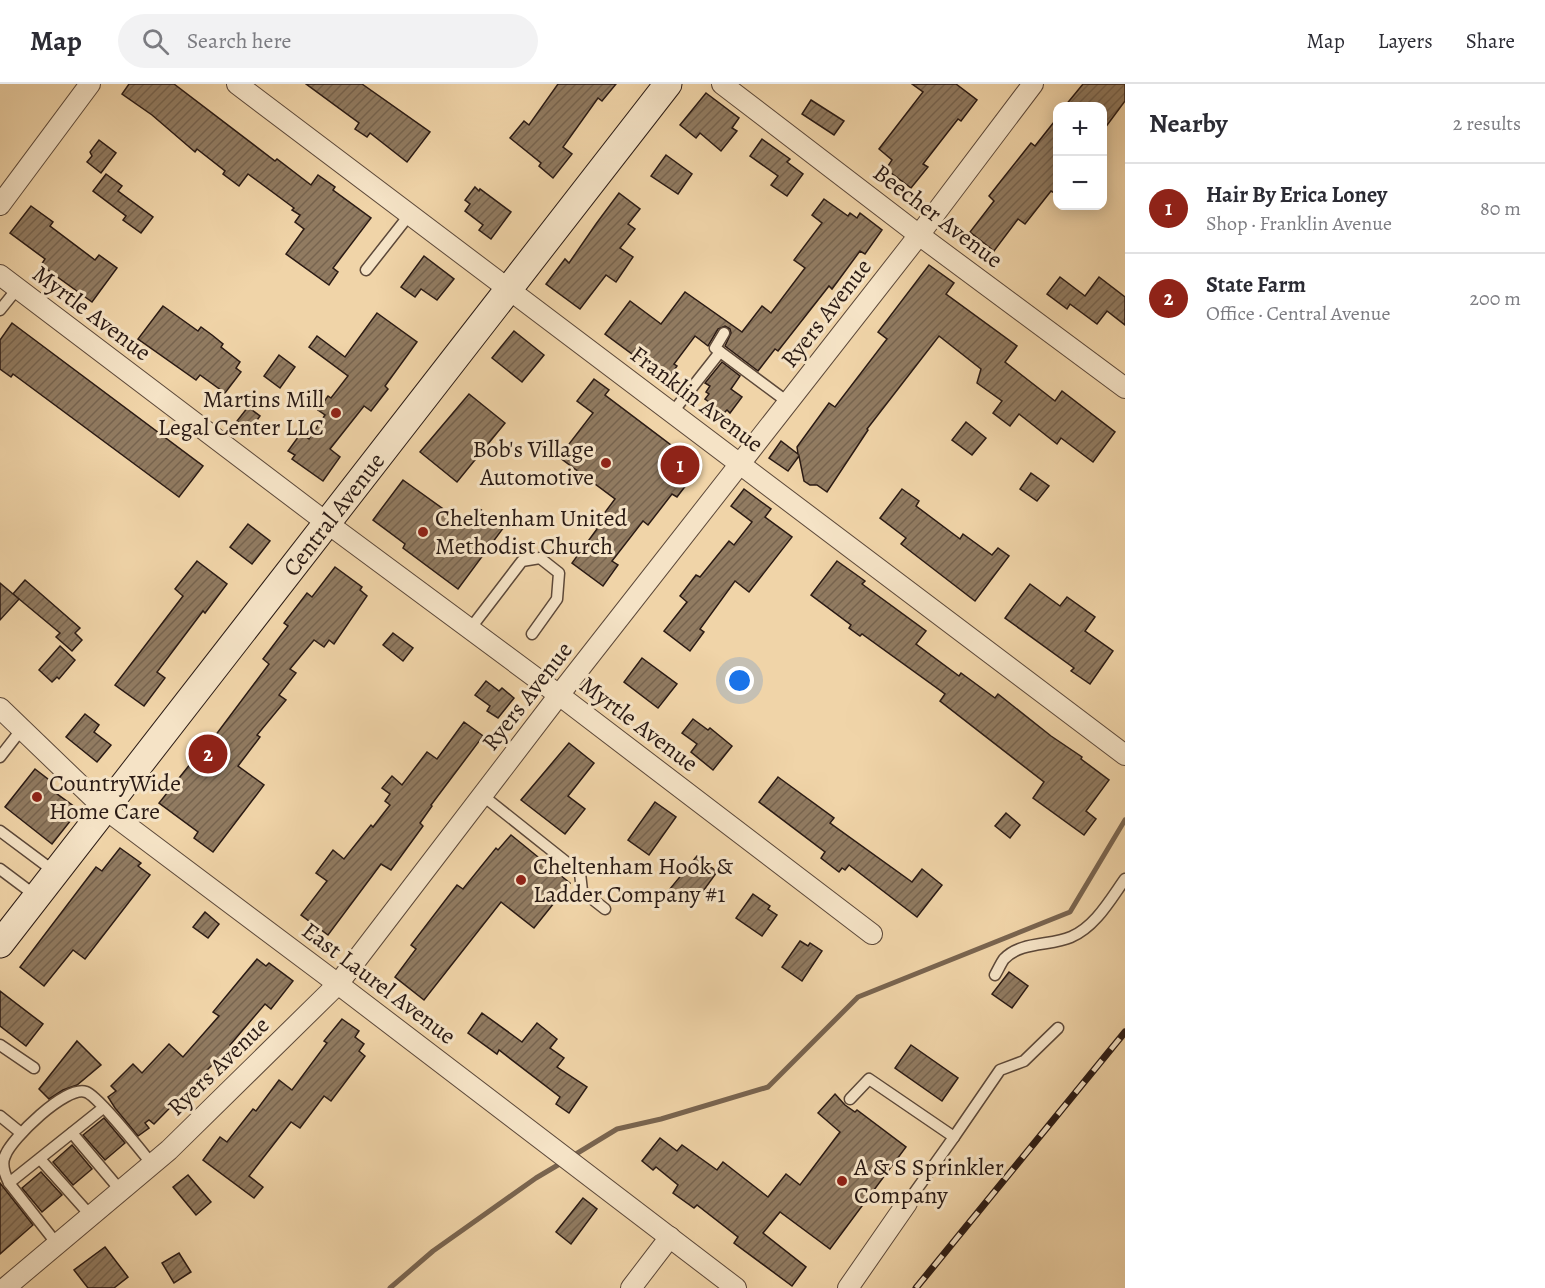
<!DOCTYPE html>
<html lang="en">
<head>
<meta charset="utf-8">
<style>
	:root { --surface:#fff; --page:#f2f2f3; --text:#2b2b33; --muted:#7c7c81; --line:#e1e1e2; --accent:#8f2418 }
	body { margin:0; font-family:Alegreya,serif; background:var(--page); color:var(--text) }
	.controls { position:absolute; right:18px; top:18px; display:grid; overflow:hidden; border-radius:12px; box-shadow:0 3px 15px #0003 }
	.controls button { width:54px; height:54px; display:grid; place-items:center; padding:0; border:0; border-bottom:2px solid var(--line); background:var(--surface); color:var(--text); font:30px sans-serif }
	.you { position:absolute; left:740px; top:597px; width:21px; height:21px; margin:-15px; border:4px solid #fff; border-radius:50%; background:#1a73e8; box-shadow:0 0 0 9px #1a73e833 }
	.badge { display:grid; place-items:center; width:39px; height:39px; border-radius:50%; background:var(--accent); color:#fff; font-size:20px; font-weight:700 }
	.pin { position:absolute; translate:-50% -50%; border:3px solid #fff; box-shadow:0 2px 6px #0006 }
	.list { margin:0; padding:0; list-style:none }
	h2 { display:flex; justify-content:space-between; align-items:center; height:78px; margin:0; padding:0 24px; font-size:26px }
	h2 small { font-size:20px; font-weight:400; color:var(--muted) }
	.list li { display:grid; grid-template-columns:39px 1fr auto; gap:18px; align-items:center; box-sizing:border-box; height:90px; padding:0 24px; border-top:2px solid var(--line) }
	.list b { display:block; font-size:22px; white-space:nowrap }
	.list p { margin:0; font-size:20px; white-space:nowrap; color:var(--muted) }
	.list em { font-size:20px; font-style:normal; color:var(--muted) }
	.icon { flex:none; width:33px; height:33px; fill:none; stroke:currentColor; stroke-width:2; stroke-linecap:round; stroke-linejoin:round }
	.map { position:relative; flex:none; width:1125px; height:1204px; overflow:hidden }
	header { display:flex; align-items:center; gap:36px; box-sizing:border-box; height:84px; padding:0 30px; background:var(--surface); border-bottom:2px solid var(--line) }
	header strong { font-size:28px }
	nav { display:flex; gap:33px; margin-inline-start:auto; font-size:21px }
	.search { width:420px; height:54px; background:var(--page); display:flex; align-items:center; gap:15px; box-sizing:border-box; padding:0 21px; border-radius:33px; color:var(--muted); font-size:22px }
	main { display:flex }
	aside { flex:1; background:var(--surface) }
	.map>svg:first-child { display:block }
</style>
</head>
<body>
<header>
<strong>Map</strong>
<div class="search"><svg class="icon" aria-label="search" viewBox="0 0 24 24"><circle cx="10" cy="10" r="6"/><path d="M15 15l6 6"/></svg>Search here</div>
<nav><a>Map</a><a>Layers</a><a>Share</a></nav>
</header>
<main>
<div class="map">
<svg width="1125" height="1204" viewBox="0 0 1125 1204">
	<defs>
		<pattern id="building-hatch" width="6" height="6" patternUnits="userSpaceOnUse" patternTransform="scale(1.5)"><rect width="6" height="6" fill="#917b61"/><path d="M-1 1l2-2M0 6l6-6M5 7l2-2" fill="none" stroke="#77644f"/></pattern>
	</defs>
	<rect width="100%" height="100%" fill="#f0d4a8"/>
	<filter id="stains"><feTurbulence type="fractalNoise" baseFrequency=".00333" numOctaves="4"/><feColorMatrix values="0 0 0 0 .2 0 0 0 0 .09 0 0 0 0 .02 0 0 0 .5 -.17"/></filter>
	<radialGradient id="worn" r=".72"><stop offset=".6" stop-color="#630" stop-opacity="0"/><stop offset="1" stop-color="#630" stop-opacity=".3"/></radialGradient>
	<g fill="none" stroke-linecap="round" stroke-linejoin="round">
		<g stroke="#79644f" stroke-width="5">
			<path d="M571 1073 617 1045 661 1035 768 1003 858 913 1070 828 1125 736"/>
			<path d="M390 1204 433 1167 536 1094 563 1078"/>
		</g>
	</g>
	<g fill="url(#building-hatch)" stroke="#2a1a14" stroke-width="1.5">
		<path d="M129 0H174L275 77 277 75 311 101 318 91 335 103 333 106 371 134 333 184 338 188 329 201 286 170 304 145 295 138 300 131 292 126 294 124 248 90 239 102 223 90 225 87 197 65 195 68 152 31 122 10Z"/>
		<path d="M306 0H362L430 48 407 78 370 49 367 53 355 45 359 39Z"/>
		<path d="M558 0H616L602 17 598 14 563 63 572 70 553 94 539 82 541 79 510 54 524 37 529 41Z"/>
		<path d="M912 0H956L977 16 961 37 958 35 923 80 928 83 911 104 886 85 892 76 879 65 923 8Z"/>
		<path d="M1083 0H1125V17L1102 48V22H1065Z"/>
		<path d="M706 9 739 34 732 44 737 47 721 67 700 49 696 54 680 41Z"/>
		<path d="M811 16 844 37 834 51 802 30Z"/>
		<path d="M1058 33V111L1051 107 1025 140 1018 135 994 167 970 148 994 117 989 112 1031 59 1035 62Z"/>
		<path d="M762 55 790 75 787 78 803 90 787 112 771 101 778 92 750 72Z"/>
		<path d="M99 56 116 69 101 89 87 78 92 72 90 68Z"/>
		<path d="M666 71 692 90 678 110 651 92Z"/>
		<path d="M106 90 122 102 118 107 153 133 141 149 123 136 126 132 93 107Z"/>
		<path d="M475 103 479 107 480 105 511 128 491 155 479 146 483 141 465 127 470 120 465 116Z"/>
		<path d="M619 109 640 125 628 140 635 145 620 164 633 173 616 198 606 191 580 225 546 200 565 175 569 179 596 140Z"/>
		<path d="M824 115 848 132 850 129 857 134 860 129 882 146 865 170 860 167 832 205 829 202 778 267 775 265 758 287 725 262 731 249 730 245 725 242 718 245 708 262 695 252 674 280 677 282 667 296 605 250 630 217 661 240 685 208 742 248 762 222 771 229 805 184 794 176 822 139 812 131Z"/>
		<path d="M31 122 53 138 50 142 95 176 99 171 117 184 92 218 41 181 45 175 10 149Z"/>
		<path d="M424 172 454 195 437 216 421 205 415 213 401 203Z"/>
		<path d="M929 181 954 199 946 210 1017 262 1005 278 1055 317 1062 307 1115 348 1093 378 1061 354 1057 360 1019 330 1010 342 993 329 1002 317 977 299 981 285 939 252 867 345 868 346 827 408 817 401H810L804 397 799 372 788 387 769 374 781 357 798 370 797 363 829 319 835 323 887 255 878 248Z"/>
		<path d="M1060 193 1085 212 1099 193 1125 213V241L1107 227 1097 240 1070 220 1067 225 1047 210Z"/>
		<path d="M163 222 198 247 201 243 212 251 223 260 221 263 240 278 236 284 241 288 225 309 200 291 196 296 138 255Z"/>
		<path d="M377 229 417 258 385 302 388 305 371 327 364 322 330 365 340 373 323 397 292 375 295 371 288 367 301 349 309 355 325 331 318 326 328 312 331 314 348 292 309 263 317 252 345 273Z"/>
		<path d="M12 239 203 382 179 413 13 290 11 293 0 285V256Z"/>
		<path d="M514 247 544 271 522 298 492 274Z"/>
		<path d="M279 271 295 283 280 304 264 292Z"/>
		<path d="M722 278 740 292 731 305 742 313 730 329 727 326 724 329 705 315 709 310 706 308 710 302 705 299Z"/>
		<path d="M594 295 609 306 605 311 700 383 677 413 672 410 648 441 643 437 612 477 618 481 603 502 572 479 597 445 594 443 615 415 559 373 593 329 577 317Z"/>
		<path d="M469 310 505 339 457 398 420 368Z"/>
		<path d="M248 323 260 332 250 346 237 337Z"/>
		<path d="M966 338 986 354 972 371 952 356Z"/>
		<path d="M1031 389 1049 402 1037 417 1020 405Z"/>
		<path d="M403 396 467 442 480 425 504 443 458 505 403 464 405 460 373 436Z"/>
		<path d="M744 405 771 425 765 433 792 453 749 508 735 497 700 545 704 548 690 567 664 547 687 518 680 512 696 491 700 493 729 457 734 461 752 438 731 422Z"/>
		<path d="M902 405 919 417 916 422 960 455 963 450 992 471 998 464 1009 472 975 517 901 460 906 454 880 434Z"/>
		<path d="M248 440 270 457 252 480 230 463Z"/>
		<path d="M197 477 227 500 205 529 203 527 157 588 165 594 144 622 115 601 183 512 175 505Z"/>
		<path d="M837 477 865 497 862 500 926 547 916 560 959 592 961 589 995 614 998 610 1051 652 1082 673 1081 675 1109 696 1086 727 1096 735 1084 751 1033 714 1044 698 940 617 945 610 862 550 860 552 849 544 851 541 811 511Z"/>
		<path d="M335 483 362 503 360 506 367 512 334 560 329 556 324 563 314 556 290 585 296 589 279 611 286 616 257 651 260 653 238 682 264 701 213 768 194 754 198 748 159 719 207 659 209 660 269 580 263 575 288 542 284 539 307 509 312 513Z"/>
		<path d="M25 496 80 544 75 549 82 556 72 567 56 553 60 549 13 510Z"/>
		<path d="M0 499 19 515 0 536Z"/>
		<path d="M1030 500 1060 522 1067 513 1095 533 1085 547 1113 567 1090 600 1071 587 1074 584 1005 534Z"/>
		<path d="M393 549 413 564 403 577 383 561Z"/>
		<path d="M60 562 75 576 59 595 57 593 52 598 39 586Z"/>
		<path d="M642 574 677 600 658 624 624 598Z"/>
		<path d="M486 597 499 607 502 604 514 614 498 634 487 627 490 622 475 611Z"/>
		<path d="M85 630 99 641 94 648 111 661 97 678 66 653Z"/>
		<path d="M693 635 708 646 710 644 732 662 713 686 691 668 697 660 682 649Z"/>
		<path d="M464 638 483 652 431 721 432 722 420 739 423 742 391 786 381 780 328 851 301 831 327 797 316 789 333 766 344 775 371 741 373 743 390 721 385 717 390 710 382 704 392 692 402 701 427 668 437 675Z"/>
		<path d="M569 659 594 679 568 712 585 725 565 750 521 716Z"/>
		<path d="M35 685 53 699 49 704 79 726 52 760 5 723Z"/>
		<path d="M778 693 834 734 830 739 912 798 922 785 942 801 917 833 849 781 845 786 842 784 839 788 821 774 825 768 759 718Z"/>
		<path d="M655 718 676 733 649 771 628 756Z"/>
		<path d="M1006 729 1020 741 1010 754 995 742Z"/>
		<path d="M511 751 570 799 534 844 501 818 424 916 395 893 416 865 411 861 457 801 463 805 496 764 498 766Z"/>
		<path d="M120 764 141 779 138 782 150 791 85 875 73 866 44 902 20 883 96 783 102 787Z"/>
		<path d="M697 772 717 788 701 810 697 807 688 820 669 806Z"/>
		<path d="M753 810 770 822 768 825 777 831 762 852 736 834Z"/>
		<path d="M205 828 219 840 208 854 193 843Z"/>
		<path d="M800 857 808 862 810 859 822 867 802 897 782 883Z"/>
		<path d="M257 875 266 882 269 879 293 897 271 925 265 920 230 961 235 966 218 986 212 981 154 1040 149 1036 145 1039 149 1044 138 1052 115 1024 108 1013 116 1007 111 1002 133 980 142 989 169 960 183 973 219 932 213 928Z"/>
		<path d="M1009 888 1028 902 1012 924 992 910Z"/>
		<path d="M0 907 43 940 26 962 0 942Z"/>
		<path d="M482 929 522 958 537 939 557 955 550 964 564 974 557 983 587 1003 569 1029 556 1020 560 1013 499 966 497 970 468 949Z"/>
		<path d="M342 935 359 947 355 953 364 960 359 967 365 972 331 1017 324 1012 300 1044 291 1038 249 1092 263 1103 254 1114 203 1076 220 1053 227 1058 253 1025 256 1027 279 996 292 1006 327 959 324 957Z"/>
		<path d="M77 957 101 981 77 1001 63 1006 49 1015 39 1005Z"/>
		<path d="M911 961 958 994 942 1017 895 984Z"/>
		<path d="M835 1010 845 1021 855 1028 857 1026 906 1063 830 1165 780 1128 763 1149 806 1183 792 1202 734 1159 738 1153 697 1121 694 1124 673 1109 678 1101 656 1083 653 1086 642 1077 660 1054 677 1067 682 1061 717 1086 723 1078 768 1113 786 1090 800 1101 840 1048 818 1029Z"/>
		<path d="M104 1034 125 1059 105 1076 83 1051Z"/>
		<path d="M72 1061 92 1085 73 1101 53 1078Z"/>
		<path d="M41 1088 62 1111 42 1128 22 1104Z"/>
		<path d="M188 1091 211 1118 196 1131 173 1103Z"/>
		<path d="M0 1099 33 1141 0 1170Z"/>
		<path d="M583 1114 597 1125 571 1160 556 1148Z"/>
		<path d="M105 1163 128 1193 114 1204H88L74 1186Z"/>
		<path d="M179 1169 191 1188 174 1199 162 1179Z"/>
	</g>
	<g fill="none" stroke-linecap="round" stroke-linejoin="round">
		<g stroke="#5c4839" stroke-width="13">
			<g id="lane">
				<path d="M366 186 410 130"/>
				<path d="M0 226 17 205"/>
				<path d="M724 249 715 264 789 319"/>
				<path d="M672 329 720 268"/>
				<path d="M470 545 522 477 540 474 559 489 557 515 532 550"/>
				<path d="M0 673 21 646"/>
				<path d="M482 711 580 789 582 807 605 825"/>
				<path d="M0 747 55 788"/>
				<path d="M0 785 36 812"/>
				<path d="M995 891C998 886 1001 879 1004 875 1021 857 1051 862 1071 853 1095 843 1110 816 1125 795"/>
				<path d="M0 961 34 984"/>
				<path d="M850 1015 869 995 954 1053 907 1119"/>
				<path d="M103 1024 9 1099C5 1091 1 1080 5 1072 11 1055 66 1001 86 1008 98 1012 142 1068 152 1080"/>
				<path d="M0 1032 21 1049"/>
				<path d="M72 1049 121 1107"/>
				<path d="M954 1053 1000 986 1024 977 1058 944"/>
				<path d="M40 1075 91 1132"/>
				<path d="M9 1099 57 1160"/>
			</g>
		</g>
		<g stroke="#5c4839" stroke-width="22">
			<g id="street">
				<path d="M237 0 1125 671"/>
				<path d="M722 0 919 151 1125 304"/>
				<path d="M0 121 90 0"/>
				<path d="M0 191 327 439 559 611 872 850"/>
				<path d="M0 624 105 725 338 900 736 1204"/>
				<path d="M5 1204 169 1066 338 900 559 611 919 151 1033 0"/>
				<path d="M631 1204 670 1153"/>
				<path d="M848 1204 907 1119"/>
			</g>
		</g>
		<g stroke="#2a1a14" stroke-width="29">
			<g id="secondary">
				<path id="s1" d="M0 860 668 0"/>
			</g>
		</g>
		<use href="#lane" stroke="#f5e3c6" stroke-width="10"/>
		<use href="#street" stroke="#f5e3c6" stroke-width="20"/>
		<use href="#secondary" stroke="#f5e3c6" stroke-width="27"/>
		<g stroke="#2a1a14" stroke-width="7">
			<path id="rail" d="M916 1204 1125 948"/>
		</g>
		<use href="#rail" stroke="#f5e3c6" stroke-width="4.5" stroke-dasharray="14" stroke-linecap="butt"/>
	</g>
	<g fill="#8f2418" stroke="#f5e3c6" stroke-width="2">
		<circle cx="336" cy="329" r="6"/>
		<circle cx="606" cy="379" r="6"/>
		<circle cx="423" cy="448" r="6"/>
		<circle cx="37" cy="713" r="6"/>
		<circle cx="521" cy="796" r="6"/>
		<circle cx="842" cy="1097" r="6"/>
	</g>
	<g text-anchor="middle" dominant-baseline="central" stroke-width="6" stroke-linejoin="round" paint-order="stroke">
		<g font-size="24" fill="#2a1a14" stroke="#f5e3c6">
			<text transform="translate(938 132) rotate(37)">Beecher Avenue</text>
			<text transform="translate(92 229) rotate(37)">Myrtle Avenue</text>
			<text transform="translate(826 229) rotate(-52)">Ryers Avenue</text>
			<text transform="translate(697 315) rotate(37)">Franklin Avenue</text>
			<text stroke="none"><textPath href="#s1" startOffset="544">Central Avenue</textPath></text>
			<text transform="translate(527 612) rotate(-52)">Ryers Avenue</text>
			<text transform="translate(639 640) rotate(37)">Myrtle Avenue</text>
			<text transform="translate(379 899) rotate(37)">East Laurel Avenue</text>
			<text transform="translate(218 982) rotate(-44)">Ryers Avenue</text>
		</g>
		<g font-size="24" fill="#2a1a14" stroke="#f5e3c6" text-anchor="start">
			<text x="324" y="315" text-anchor="end">Martins Mill<tspan x="324" dy="28">Legal Center LLC</tspan></text>
			<text x="594" y="365" text-anchor="end">Bob's Village<tspan x="594" dy="28">Automotive</tspan></text>
			<text x="435" y="434">Cheltenham United<tspan x="435" dy="28">Methodist Church</tspan></text>
			<text x="49" y="699">CountryWide<tspan x="49" dy="28">Home Care</tspan></text>
			<text x="533" y="782">Cheltenham Hook &amp;<tspan x="533" dy="28">Ladder Company #1</tspan></text>
			<text x="854" y="1083">A &amp; S Sprinkler<tspan x="854" dy="28">Company</tspan></text>
		</g>
	</g>
	<rect width="100%" height="100%" filter="url(#stains)"/>
	<rect width="100%" height="100%" fill="url(#worn)"/>
</svg>
<div class="controls">
<button>+</button>
<button>−</button>
</div>
<div class="you"></div>
<div class="pin badge" style="left:680px;top:381px">1</div>
<div class="pin badge" style="left:208px;top:670px">2</div>
</div>
<aside>
<h2>Nearby<small>2 results</small></h2>
<ul class="list">
<li><span class="badge">1</span><div><b>Hair By Erica Loney</b><p>Shop · Franklin Avenue</p></div><em>80 m</em></li>
<li><span class="badge">2</span><div><b>State Farm</b><p>Office · Central Avenue</p></div><em>200 m</em></li>
</ul>
</aside>
</main>
</body>
</html>
